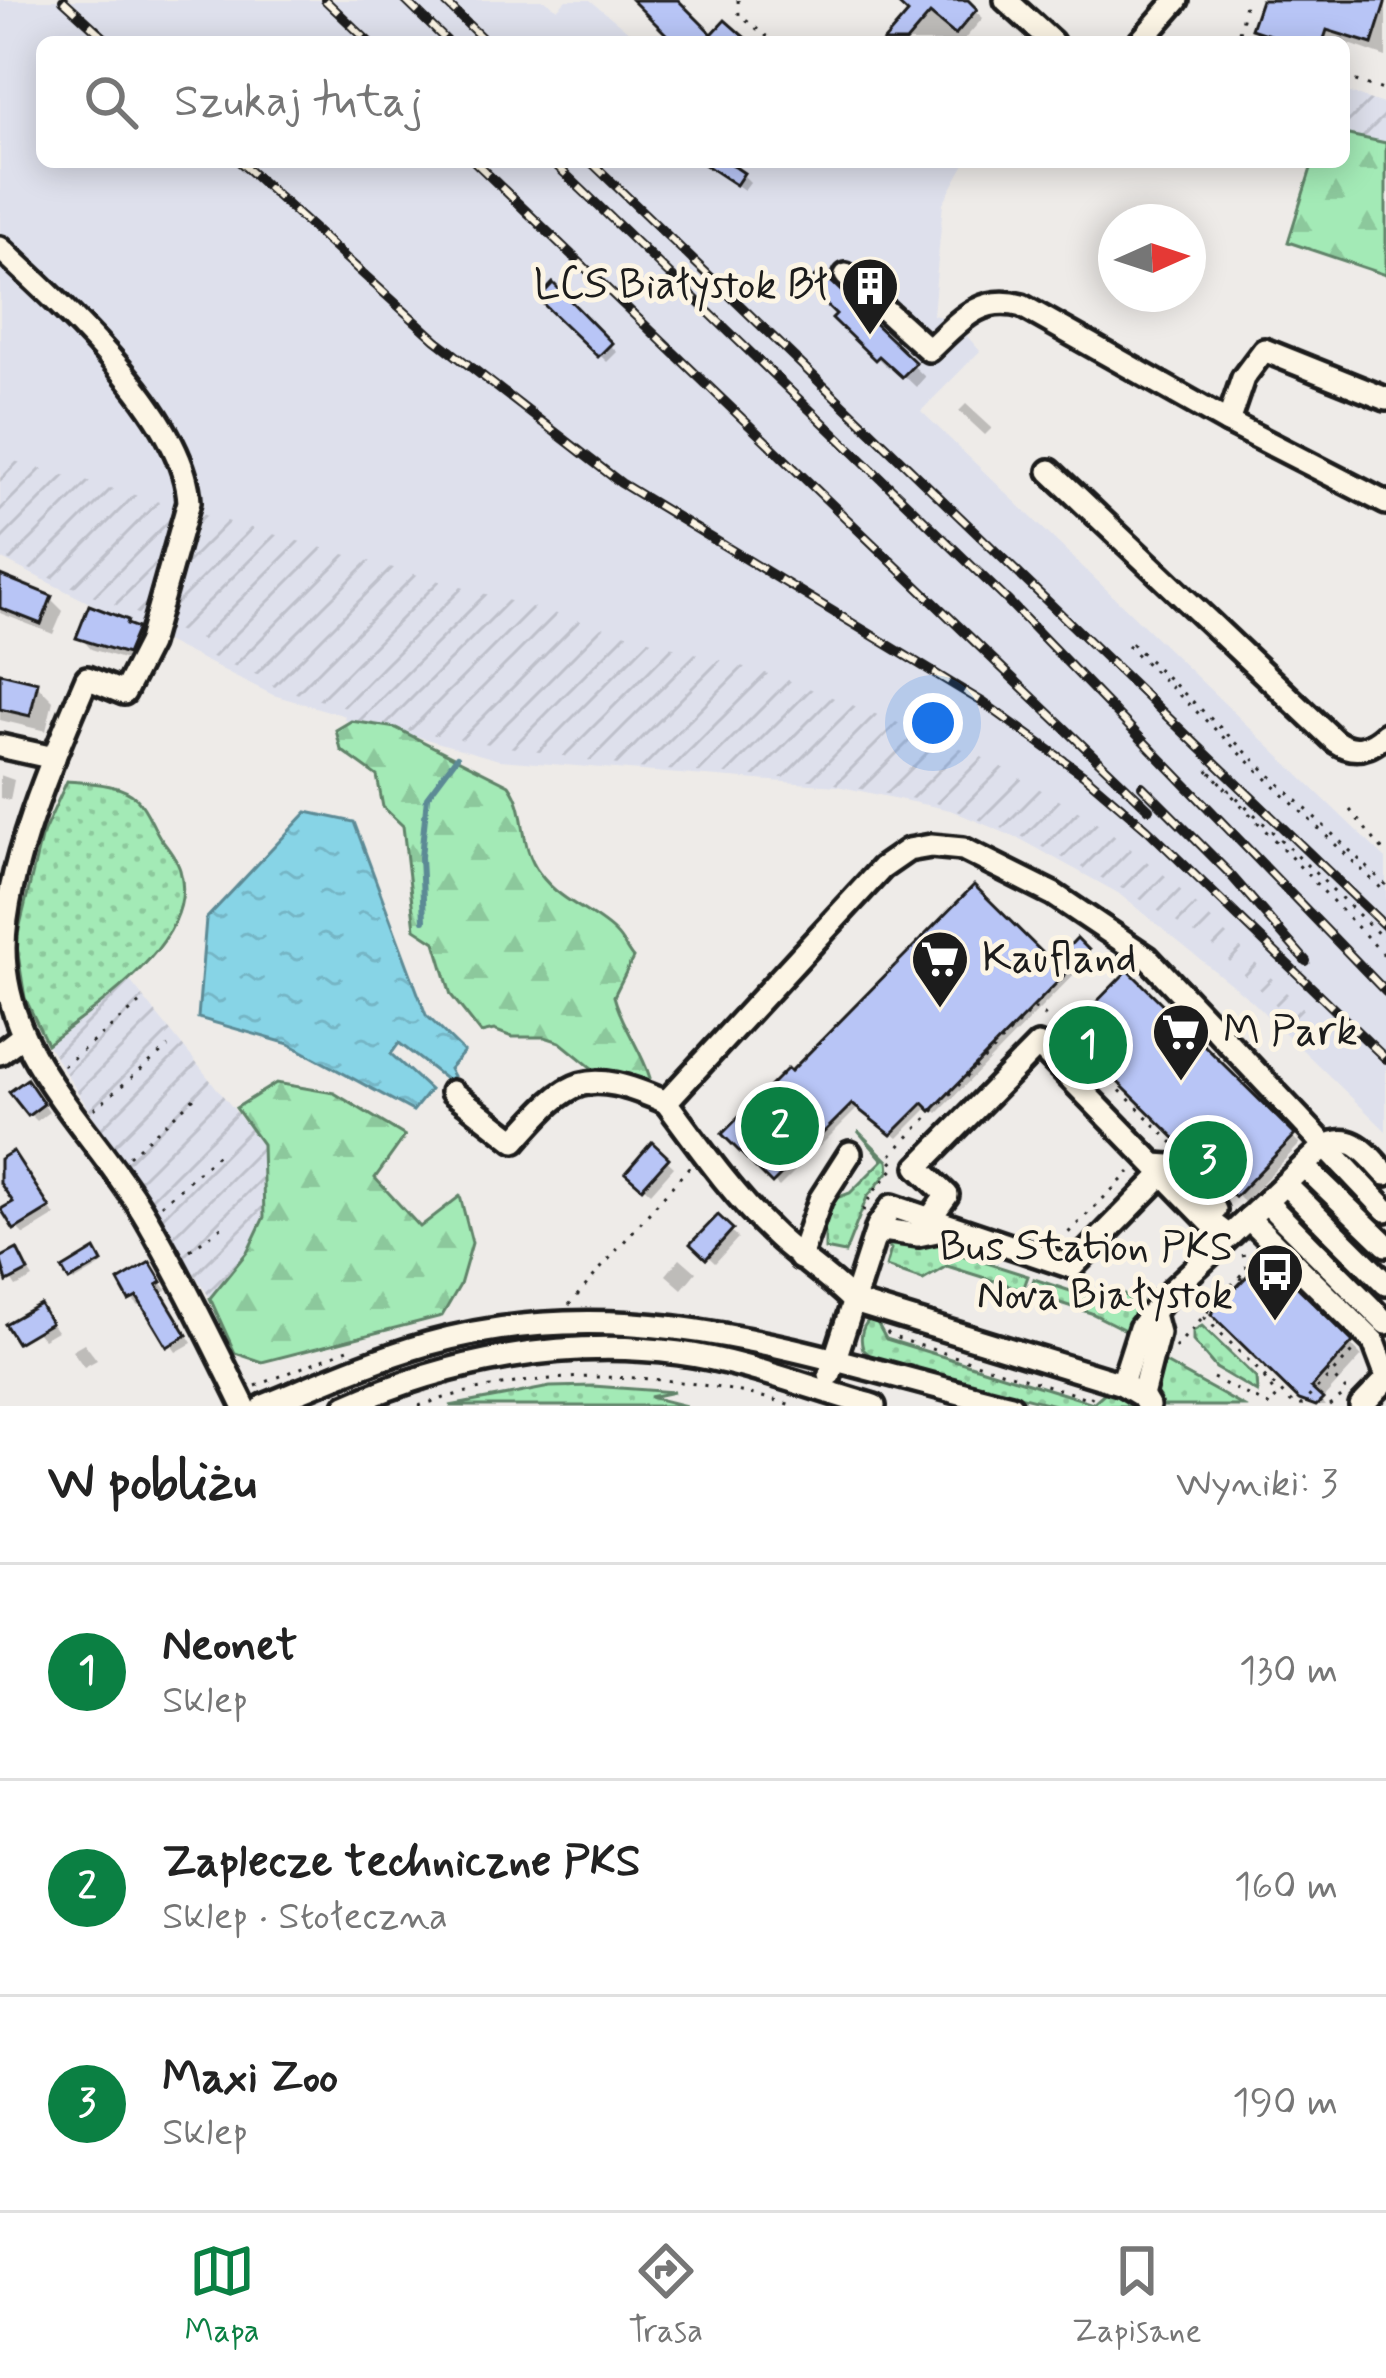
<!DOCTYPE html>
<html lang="pl">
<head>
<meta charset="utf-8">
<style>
	:root { --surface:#fff; --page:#f6f6f6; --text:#222; --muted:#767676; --line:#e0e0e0; --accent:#0b8043 }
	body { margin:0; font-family:Mynerve,sans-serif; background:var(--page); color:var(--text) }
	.compass { position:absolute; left:1098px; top:204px; width:108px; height:108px; border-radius:50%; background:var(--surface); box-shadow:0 6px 30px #0003; rotate:87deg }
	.you { position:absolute; left:933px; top:723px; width:42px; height:42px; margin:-30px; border:9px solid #fff; border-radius:50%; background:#1a73e8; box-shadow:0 0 0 18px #1a73e833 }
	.badge { display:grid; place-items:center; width:78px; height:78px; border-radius:50%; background:var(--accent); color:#fff; font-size:39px; font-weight:700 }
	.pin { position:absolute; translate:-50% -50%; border:6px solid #fff; box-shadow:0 3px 12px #0006 }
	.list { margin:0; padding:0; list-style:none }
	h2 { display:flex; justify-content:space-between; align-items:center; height:156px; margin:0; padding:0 48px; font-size:51px }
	h2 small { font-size:39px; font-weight:400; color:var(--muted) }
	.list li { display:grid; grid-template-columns:78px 1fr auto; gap:36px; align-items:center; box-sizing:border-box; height:216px; padding:0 48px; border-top:3px solid var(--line) }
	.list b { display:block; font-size:45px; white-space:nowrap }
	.list p { margin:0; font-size:39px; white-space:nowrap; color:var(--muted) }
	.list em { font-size:39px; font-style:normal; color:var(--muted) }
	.icon { flex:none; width:66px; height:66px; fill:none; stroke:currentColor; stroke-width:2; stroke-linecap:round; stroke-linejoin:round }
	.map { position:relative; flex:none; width:1386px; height:1406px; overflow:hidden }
	.search { position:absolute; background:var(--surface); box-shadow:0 6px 30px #0003; left:36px; right:36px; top:36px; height:132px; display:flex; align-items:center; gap:30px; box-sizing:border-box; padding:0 42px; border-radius:18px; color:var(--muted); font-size:45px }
	.sheet { height:804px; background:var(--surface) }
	nav { display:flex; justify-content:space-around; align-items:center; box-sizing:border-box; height:168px; border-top:3px solid var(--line); background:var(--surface); font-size:33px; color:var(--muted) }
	nav a { display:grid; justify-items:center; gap:6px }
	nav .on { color:var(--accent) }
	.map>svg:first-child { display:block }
</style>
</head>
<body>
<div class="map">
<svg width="1386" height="1406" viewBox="0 0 1386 1406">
	<defs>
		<pattern id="industrial-furrows" width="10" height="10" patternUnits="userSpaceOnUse" patternTransform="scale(3)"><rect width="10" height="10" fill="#dee0ec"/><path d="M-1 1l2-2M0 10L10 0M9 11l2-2" fill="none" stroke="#bec0ca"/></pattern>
		<pattern id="grass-dots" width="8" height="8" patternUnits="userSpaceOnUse" patternTransform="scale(3)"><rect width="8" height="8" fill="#a3eab6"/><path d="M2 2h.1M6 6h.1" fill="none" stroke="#8cc89c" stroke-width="1.8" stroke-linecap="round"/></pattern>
		<pattern id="forest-firs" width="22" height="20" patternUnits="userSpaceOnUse" patternTransform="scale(3)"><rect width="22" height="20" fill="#a3eab6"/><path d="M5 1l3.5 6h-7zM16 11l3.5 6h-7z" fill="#8cc89c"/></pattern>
		<pattern id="water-ripples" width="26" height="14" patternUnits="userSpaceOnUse" patternTransform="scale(3)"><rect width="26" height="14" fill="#87d4e6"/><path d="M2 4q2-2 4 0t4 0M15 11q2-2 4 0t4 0" fill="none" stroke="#74b5c5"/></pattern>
	</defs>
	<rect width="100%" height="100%" fill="#eeebe8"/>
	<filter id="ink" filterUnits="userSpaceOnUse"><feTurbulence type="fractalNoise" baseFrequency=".00833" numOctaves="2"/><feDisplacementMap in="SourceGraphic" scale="24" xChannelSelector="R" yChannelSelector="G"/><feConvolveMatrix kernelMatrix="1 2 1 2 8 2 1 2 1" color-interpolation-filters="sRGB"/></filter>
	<g filter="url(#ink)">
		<path fill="#dee0ec" d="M0 0H545L557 9 566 0H590L641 42H42V162H966L943 203 933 315 946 318 986 292H1014L1036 301 1025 321 997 313 975 321 967 336 980 351 921 411 1386 859V1131L1252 1001 1118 893 1022 840 950 810 837 786 499 760 273 695 0 558Z"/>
		<g fill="url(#industrial-furrows)">
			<path d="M1344 91 1386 105V143L1344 134Z"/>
			<path d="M0 457 783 678 947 742 995 763 1095 821 1167 877 1317 1022 1306 1033 1213 946 1132 894 1017 834 935 803 813 780 636 768 344 720 346 708 272 686V681L204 654 208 643 0 557Z"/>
			<path d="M130 981 262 1144 264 1217 248 1251 210 1298 47 1044Z"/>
		</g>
		<g fill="url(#grass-dots)" stroke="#608369" stroke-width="3">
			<path d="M67 781C88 783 121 783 137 799 148 810 152 826 161 839 168 848 177 859 180 870 201 941 94 1008 47 1044L25 998 16 942 41 838Z"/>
			<path d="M858 1131 888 1161 889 1171 867 1197 845 1253 825 1249V1234L820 1232 831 1200 850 1193 883 1160Z"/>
			<path d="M940 1236 949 1238 946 1250 1028 1276 1023 1290 947 1266 923 1280 886 1267 891 1249 887 1245 894 1239Z"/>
			<path d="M1034 1279 1110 1304 1114 1291 1120 1290 1129 1299 1134 1295 1143 1304 1131 1333 1091 1313 1029 1293Z"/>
			<path d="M874 1317 886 1339 1093 1403 1109 1389 1125 1395 1139 1406H1058L873 1358 863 1349C859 1336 862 1323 874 1317Z"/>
			<path d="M1202 1326 1256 1378 1257 1392 1216 1368 1193 1341V1331Z"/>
			<path d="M1160 1360 1243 1406H1157L1152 1388Z"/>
			<path d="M593 1386 674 1392 650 1397 686 1406H450L550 1387Z"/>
		</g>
		<g fill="url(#forest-firs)" stroke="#608369" stroke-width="3">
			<path d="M1344 134 1386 143V275L1288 242 1313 162H1344Z"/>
			<path d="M351 721 396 728 509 785C529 812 517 844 540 874 561 903 597 913 616 934 623 941 627 951 633 958L614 996C622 1026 641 1049 650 1078L641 1091 625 1095 560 1042 545 1037H512L494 1030 481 1033 451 995 435 942 415 929 403 826 383 807 377 776 341 750 336 730Z"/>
			<path d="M276 1083 334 1093 405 1136 375 1178 420 1227 460 1196 472 1243 460 1285 442 1316 262 1362 235 1353 210 1298 248 1251 264 1217 262 1144 236 1108Z"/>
		</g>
		<path fill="url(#water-ripples)" stroke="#5c8a95" stroke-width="3" d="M307 812 354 822 426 1015 464 1052 449 1069 453 1076 448 1081 399 1043 391 1054 430 1090 413 1111 289 1044 198 1018 206 919Z"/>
		<g fill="#0003">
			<path d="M900 0H963L983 18 962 42H888L912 13Z"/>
			<path d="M1264 0H1386V57L1344 42H1269L1255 28Z"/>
			<path d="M715 162H723L743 175 750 182 744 190 719 173Z"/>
			<path d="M820 275 925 377 916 387 893 365 889 369 836 318 840 314Z"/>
			<path d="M553 288 617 352 607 362 542 299Z"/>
			<path d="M966 404 992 428 985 435 959 411Z"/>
			<path d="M0 578 51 599 63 611 53 634 0 613Z"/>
			<path d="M127 623 148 643 139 664 91 649 80 637Z"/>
			<path d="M0 676 37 685 53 701 46 731 0 720Z"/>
			<path d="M0 775 14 780 10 800 0 798Z"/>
			<path d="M1077 943 1091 957 938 1113 930 1106 898 1138 859 1107 779 1187 726 1134 791 1075 1053 968Z"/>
			<path d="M1128 974 1300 1144 1244 1202 1071 1032Z"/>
			<path d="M33 1090 49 1112 37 1121 30 1114Z"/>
			<path d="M652 1147 674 1167 651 1193 629 1173Z"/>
			<path d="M19 1162 55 1216 24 1235 17 1228 18 1203 0 1178V1163Z"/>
			<path d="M718 1219 738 1238 715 1263 695 1244Z"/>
			<path d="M17 1253 33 1278 16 1287 0 1262Z"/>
			<path d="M97 1256 103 1265 74 1282 72 1279Z"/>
			<path d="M680 1258 696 1272 682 1289 666 1275Z"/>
			<path d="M1266 1261 1362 1356 1321 1401 1325 1406H1312L1216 1314Z"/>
			<path d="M150 1266 167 1290 162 1293 192 1343 176 1352 144 1303 139 1306 132 1299Z"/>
			<path d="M40 1308 57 1331 43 1339 36 1331Z"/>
			<path d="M84 1343 97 1360 84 1367 72 1350Z"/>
		</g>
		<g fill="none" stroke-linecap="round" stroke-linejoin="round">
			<path stroke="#5c8a95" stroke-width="6" d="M424 920 421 857 427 797 457 757"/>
		</g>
		<g fill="#b8c5f6" stroke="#1c1c1c" stroke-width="3">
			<path d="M632 0H678L712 34 725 20 750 42H674Z"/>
			<path d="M894 0H968L977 9 955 35 930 14 906 42H883L908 13Z"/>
			<path d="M1261 0H1386L1372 44 1327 30 1323 42H1291L1251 29Z"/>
			<path d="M701 162H728L744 173 736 185Z"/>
			<path d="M820 271 916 363 902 377 879 356 875 360 832 318 836 314 806 285Z"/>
			<path d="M553 283 612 343 598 357 538 299Z"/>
			<path d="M0 575 52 596 41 624 0 608Z"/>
			<path d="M89 605 128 620 127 624 138 628 127 654 76 638Z"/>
			<path d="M0 673 38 682 30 716 0 709Z"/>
			<path d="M974 885 1053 963 1077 938 1089 950 931 1111 923 1103 891 1135 852 1104 772 1184 722 1134 788 1068 791 1071Z"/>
			<path d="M1128 970 1295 1135 1235 1197 1067 1032Z"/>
			<path d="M27 1079 44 1104 28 1116 9 1092Z"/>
			<path d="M652 1142 669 1158 642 1188 625 1173Z"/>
			<path d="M13 1151 50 1208 14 1230 1 1209 13 1202 0 1183V1159Z"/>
			<path d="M718 1215 733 1229 706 1259 690 1244Z"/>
			<path d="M1258 1248 1353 1342 1311 1388 1323 1399 1316 1406 1299 1400 1211 1314 1264 1258Z"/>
			<path d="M17 1249 28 1271 7 1282 0 1258Z"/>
			<path d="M95 1249 102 1262 69 1281 62 1269Z"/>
			<path d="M150 1262 162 1282 157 1285 187 1335 167 1347 137 1297 129 1301 118 1281Z"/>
			<path d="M40 1304 51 1323 17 1343 5 1324Z"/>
		</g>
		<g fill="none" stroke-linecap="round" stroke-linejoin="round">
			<g stroke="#1c1c1c" stroke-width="30">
				<g id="minor">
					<path d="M1006 0 1052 42"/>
					<path d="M1140 42 1177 0"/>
					<path d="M0 248C62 306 185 416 189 502L149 644 124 693 87 678C56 750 4 870 4 948 4 1059 95 1129 147 1219 182 1280 213 1343 244 1406"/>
					<path d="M846 275 929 350C958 323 979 294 1022 306L1228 422 1386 503"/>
					<path d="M1228 422 1243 378 1264 350 1386 399"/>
					<path d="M1050 471 1335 741C1354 754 1370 749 1386 734"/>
					<path d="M0 746 54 758"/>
					<path d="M0 1053 21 1037"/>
					<path d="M452 1092 515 1141C571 1077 584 1067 666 1102"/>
					<path d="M666 1102 882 868 908 850 931 846 963 849 1053 894 1148 958 1386 1210"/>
					<path d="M666 1102C700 1148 733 1195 774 1234 800 1259 829 1276 854 1302L1122 1384 1142 1396 1148 1406"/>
					<path d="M1155 1165 1185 1167 1215 1210"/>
					<path d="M1304 1166 1386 1245"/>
					<path d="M1285 1184 1386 1284"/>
					<path d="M1266 1202 1386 1323"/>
					<path d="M931 1217 947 1195 918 1167 1038 1045 1209 1221 1229 1236"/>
					<path d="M1248 1218 1374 1342 1386 1374"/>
					<path d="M874 1239 883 1230 918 1235 937 1231"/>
					<path d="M800 1258 820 1200 850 1153"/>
					<path d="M830 1374 878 1226 892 1206 1072 1267 1163 1174"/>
					<path d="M1122 1384 1140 1328 1167 1295 1324 1147C1353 1131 1366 1153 1386 1174"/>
					<path d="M1142 1396 1158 1333 1153 1314"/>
					<path d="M264 1406C318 1384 371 1360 427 1344 634 1286 812 1357 1011 1406"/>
					<path d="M346 1406C450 1360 566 1338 679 1353 746 1362 810 1388 874 1406"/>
					<path d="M1361 1406 1386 1380"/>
				</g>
			</g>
			<g stroke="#1c1c1c" stroke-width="3" stroke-dasharray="3 9" stroke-linecap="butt">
				<path d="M738 0 739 15 774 42"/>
				<path d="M1243 42 1238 37 1246 0"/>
				<path d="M1344 77 1386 91"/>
				<path d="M1350 810 1386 854"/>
				<path d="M1386 885 1129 641 1126 644 1386 893"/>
				<path d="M1386 941 1206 768 1386 957"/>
				<path d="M63 1066 146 999"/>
				<path d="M94 1109 168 1047"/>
				<path d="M129 1156 195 1097"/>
				<path d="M161 1205 222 1151"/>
				<path d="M863 1211 871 1195 896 1166 888 1158 1033 1009H1038L1178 1148"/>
				<path d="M1060 1241 1130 1172"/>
				<path d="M190 1250 227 1223"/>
				<path d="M1234 1290 1242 1276"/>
				<path d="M1026 1298 1032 1276"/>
				<path d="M569 1305 689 1167"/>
				<path d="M1204 1317 1295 1406"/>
				<path d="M887 1332 890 1336 1090 1399 1092 1396"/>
				<path d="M1175 1348 1247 1268 1243 1254"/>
				<path d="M1327 1371 1347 1391"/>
				<path d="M1213 1378 1270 1406"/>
				<path d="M1264 1378 1277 1397 1271 1404"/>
				<path d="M256 1386 348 1349"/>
				<path d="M419 1406C537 1365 676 1370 795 1406"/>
				<path d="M1300 1406 1353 1352"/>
				<path d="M1329 1406 1347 1393"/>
			</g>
			<use href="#minor" stroke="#fcf5e5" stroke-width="21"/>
			<g stroke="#1c1c1c" stroke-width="10">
				<g id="rail">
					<path d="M63 0 109 42"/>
					<path d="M325 0 369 42"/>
					<path d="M405 0 448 42"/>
					<path d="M443 0 486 42"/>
					<path d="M240 162 436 340 621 483 984 703 1084 775 1147 829 1386 1059"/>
					<path d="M475 162 1149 809"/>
					<path d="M553 162 1007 600 1386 992"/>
					<path d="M591 162 1386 927"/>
					<path d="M1142 786 1228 872 1306 961"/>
				</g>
			</g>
			<use href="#rail" stroke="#fcf5e5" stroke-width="6" stroke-dasharray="18" stroke-linecap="butt"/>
		</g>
	</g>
	<defs>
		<g id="building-pin" transform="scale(3)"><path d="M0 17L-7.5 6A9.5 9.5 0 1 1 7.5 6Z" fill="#1c1c1c" stroke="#fcf5e5"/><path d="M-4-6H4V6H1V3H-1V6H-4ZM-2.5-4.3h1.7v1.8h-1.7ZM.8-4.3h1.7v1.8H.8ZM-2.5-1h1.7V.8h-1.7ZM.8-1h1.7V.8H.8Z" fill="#fff"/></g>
		<g id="supermarket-pin" transform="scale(3)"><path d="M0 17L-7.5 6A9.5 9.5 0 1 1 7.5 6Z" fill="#1c1c1c" stroke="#fcf5e5"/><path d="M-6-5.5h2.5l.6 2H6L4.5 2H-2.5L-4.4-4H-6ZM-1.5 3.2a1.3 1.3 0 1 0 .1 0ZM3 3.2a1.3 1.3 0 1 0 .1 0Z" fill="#fff"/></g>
		<g id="bus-pin" transform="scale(3)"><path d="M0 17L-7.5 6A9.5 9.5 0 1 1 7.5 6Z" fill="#1c1c1c" stroke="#fcf5e5"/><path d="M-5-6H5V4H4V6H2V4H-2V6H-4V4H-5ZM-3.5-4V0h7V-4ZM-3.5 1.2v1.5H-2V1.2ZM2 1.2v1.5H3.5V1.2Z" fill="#fff"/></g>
	</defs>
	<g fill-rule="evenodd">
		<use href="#building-pin" x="870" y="286"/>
		<use href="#supermarket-pin" x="940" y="959"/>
		<use href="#supermarket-pin" x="1181" y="1032"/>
		<use href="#bus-pin" x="1275" y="1272"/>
	</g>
	<g text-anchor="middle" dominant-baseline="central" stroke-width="10" stroke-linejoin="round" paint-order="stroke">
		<g font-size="42" fill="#1c1c1c" stroke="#fcf5e5" text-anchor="end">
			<text x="828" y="286">LCS Białystok Bł</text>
			<text x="982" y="959" text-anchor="start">Kaufland</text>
			<text x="1223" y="1032" text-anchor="start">M Park</text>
			<text x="1233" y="1248">Bus Station PKS<tspan x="1233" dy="48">Nova Białystok</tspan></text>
		</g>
	</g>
</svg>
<svg class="compass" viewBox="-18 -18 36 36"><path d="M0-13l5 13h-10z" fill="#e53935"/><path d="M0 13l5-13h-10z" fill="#767676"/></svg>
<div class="you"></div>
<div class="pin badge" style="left:1088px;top:1045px">1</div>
<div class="pin badge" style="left:780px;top:1126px">2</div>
<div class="pin badge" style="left:1208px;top:1160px">3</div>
<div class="search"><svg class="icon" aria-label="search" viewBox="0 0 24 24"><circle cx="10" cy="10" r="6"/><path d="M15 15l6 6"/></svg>Szukaj tutaj</div>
</div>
<section class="sheet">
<h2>W pobliżu<small>Wyniki: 3</small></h2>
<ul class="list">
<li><span class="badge">1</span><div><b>Neonet</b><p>Sklep</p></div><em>130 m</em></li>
<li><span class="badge">2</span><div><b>Zaplecze techniczne PKS</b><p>Sklep · Stołeczna</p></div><em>160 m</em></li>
<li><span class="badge">3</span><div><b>Maxi Zoo</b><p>Sklep</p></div><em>190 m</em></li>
</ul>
</section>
<nav>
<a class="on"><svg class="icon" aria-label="map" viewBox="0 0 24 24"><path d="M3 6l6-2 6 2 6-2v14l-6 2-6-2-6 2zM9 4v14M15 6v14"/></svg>Mapa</a>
<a><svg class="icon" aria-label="directions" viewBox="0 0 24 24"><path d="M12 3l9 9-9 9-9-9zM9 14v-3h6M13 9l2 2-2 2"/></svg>Trasa</a>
<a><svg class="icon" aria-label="saved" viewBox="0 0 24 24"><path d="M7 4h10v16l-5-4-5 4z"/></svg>Zapisane</a>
</nav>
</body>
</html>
